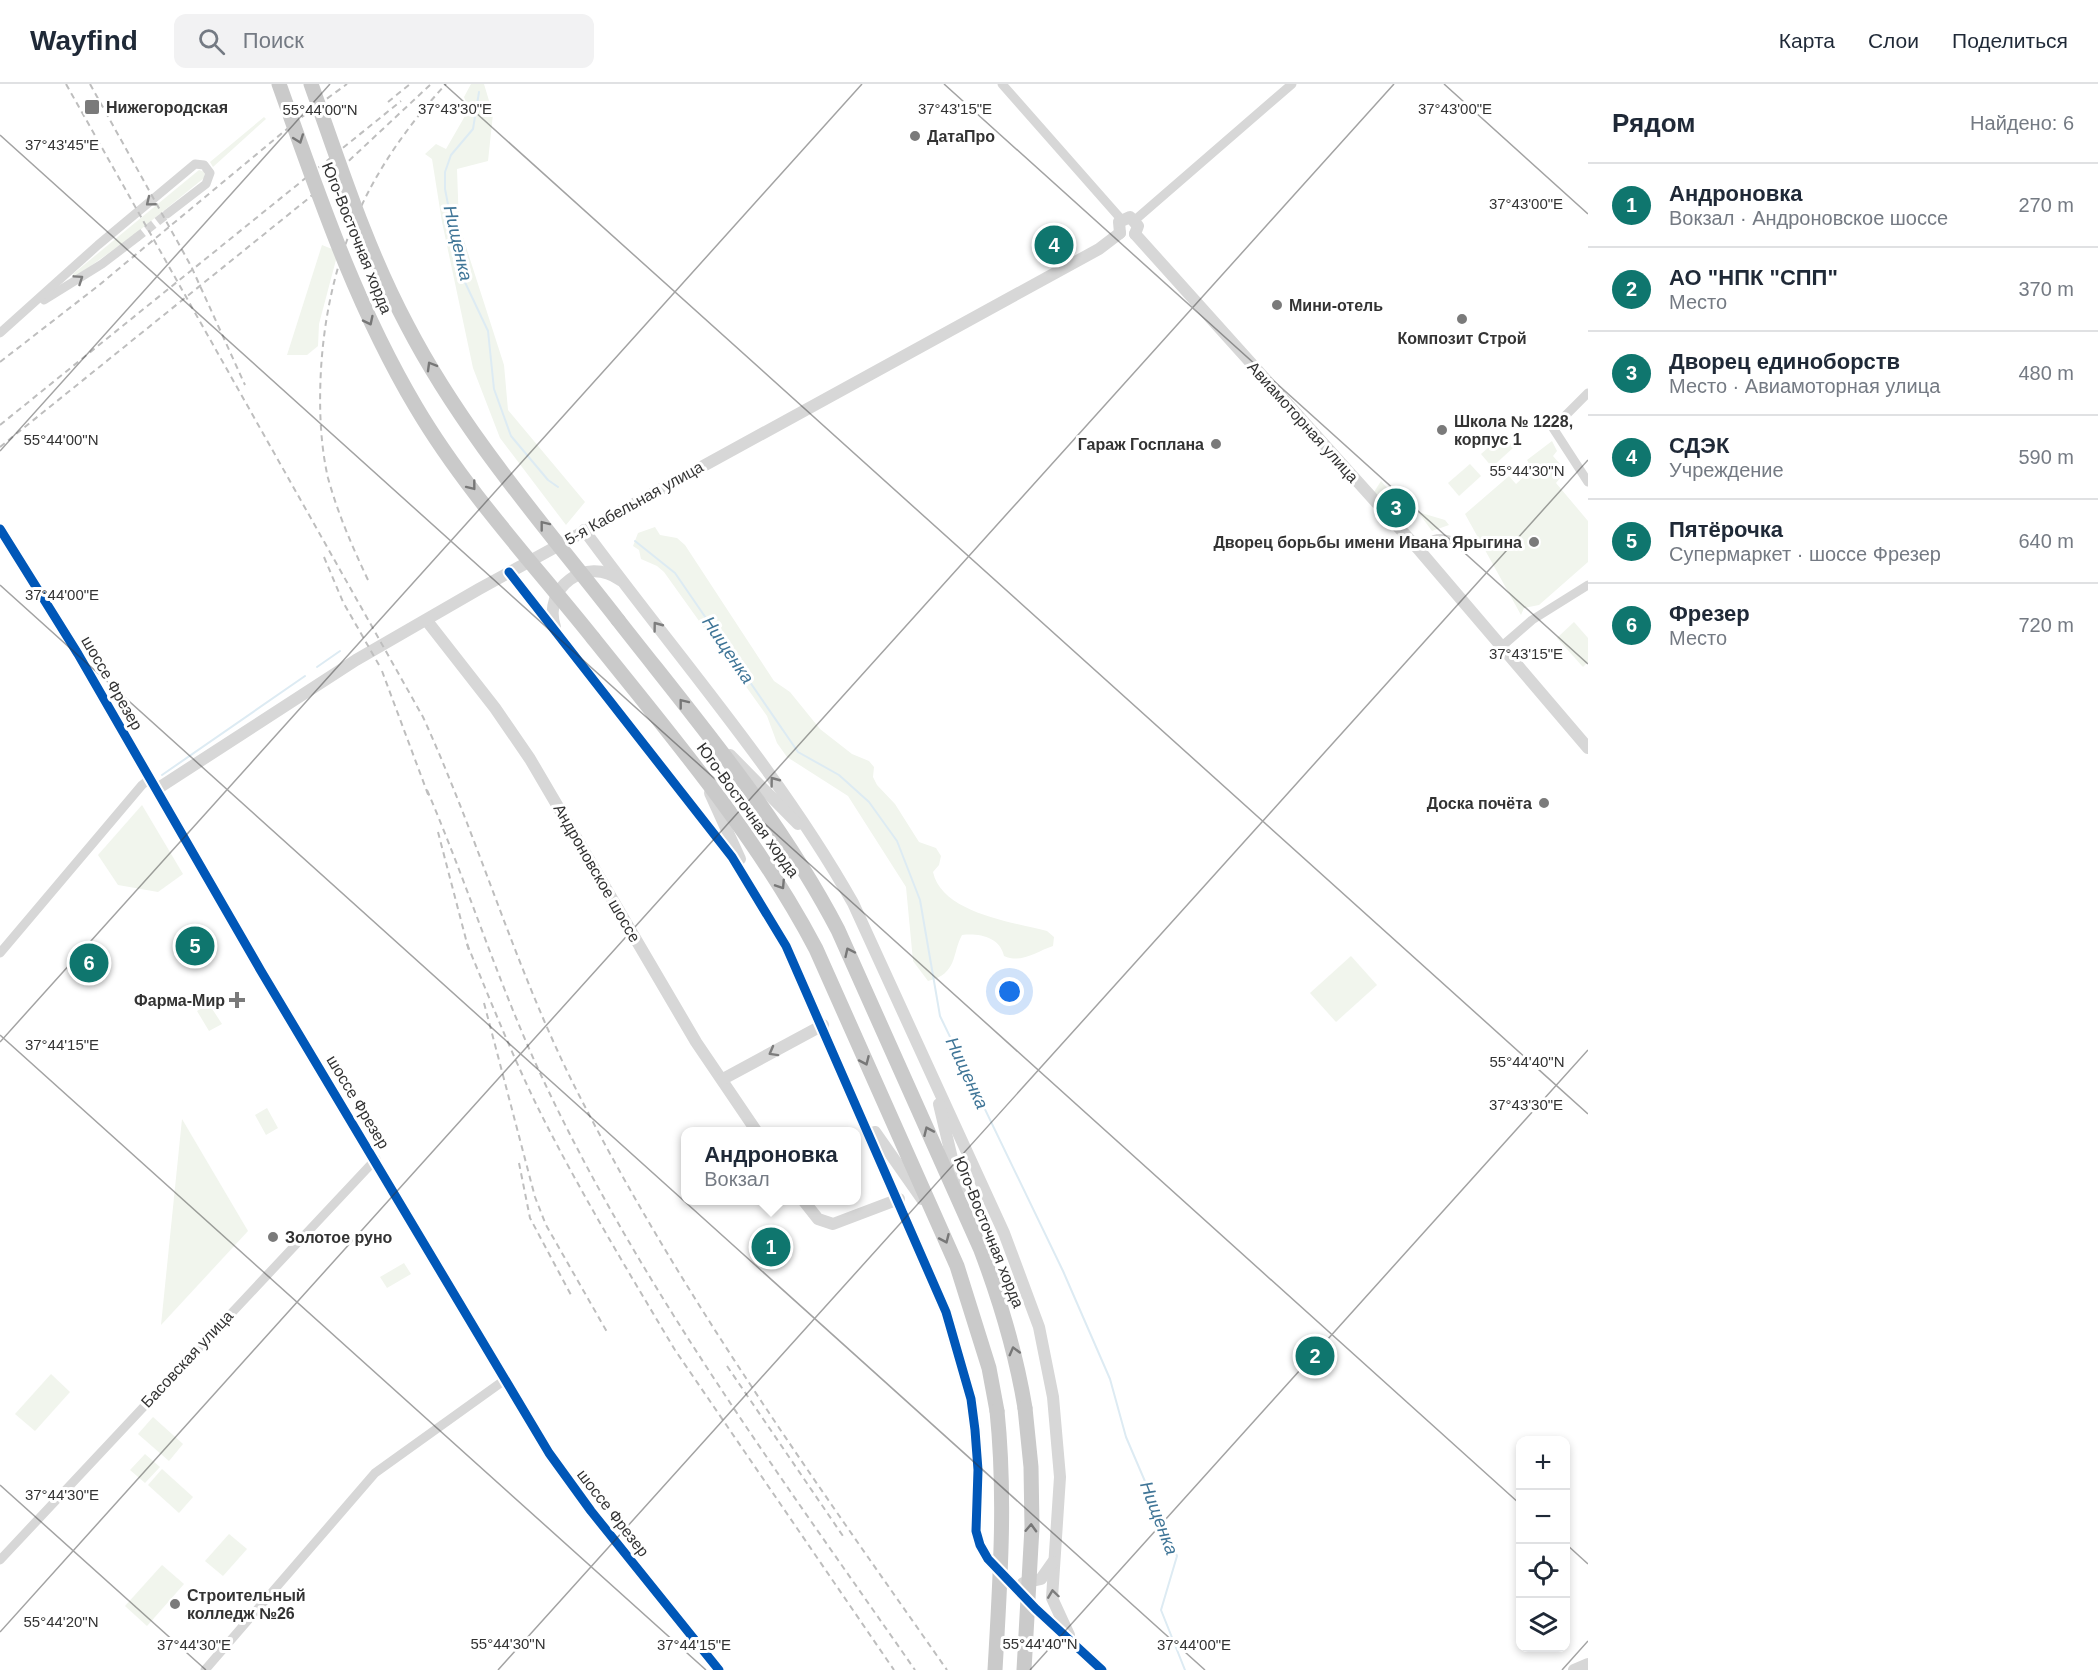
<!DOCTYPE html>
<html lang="ru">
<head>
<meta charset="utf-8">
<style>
	:root { --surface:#fff; --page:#f2f2f3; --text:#1f2937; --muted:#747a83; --line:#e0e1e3; --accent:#0f766e }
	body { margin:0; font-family:Arial,sans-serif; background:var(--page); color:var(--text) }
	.controls { position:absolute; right:18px; bottom:18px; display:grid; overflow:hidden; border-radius:12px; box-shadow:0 3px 9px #0003 }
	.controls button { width:54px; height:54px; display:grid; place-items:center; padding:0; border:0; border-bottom:2px solid var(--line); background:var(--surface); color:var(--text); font:30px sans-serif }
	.you { position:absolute; left:1010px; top:908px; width:21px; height:21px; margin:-15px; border:4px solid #fff; border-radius:50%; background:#1a73e8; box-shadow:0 0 0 9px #1a73e833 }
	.badge { display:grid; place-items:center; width:39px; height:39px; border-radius:50%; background:var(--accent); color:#fff; font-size:20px; font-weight:700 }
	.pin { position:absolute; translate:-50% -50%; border:3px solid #fff; box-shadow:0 2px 6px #0006 }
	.popup { position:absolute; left:681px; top:1043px; width:180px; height:78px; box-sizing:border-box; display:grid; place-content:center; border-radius:12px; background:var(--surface); filter:drop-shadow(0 2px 4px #0005); font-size:20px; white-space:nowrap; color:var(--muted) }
	.popup b { font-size:22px; color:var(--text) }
	.popup::after { content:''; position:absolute; left:50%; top:100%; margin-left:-12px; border:12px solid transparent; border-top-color:var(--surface) }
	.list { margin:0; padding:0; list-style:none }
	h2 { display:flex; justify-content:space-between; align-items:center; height:78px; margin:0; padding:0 24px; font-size:26px }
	h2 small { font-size:20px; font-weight:400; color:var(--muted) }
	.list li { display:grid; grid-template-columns:39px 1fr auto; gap:18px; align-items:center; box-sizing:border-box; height:84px; padding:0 24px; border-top:2px solid var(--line) }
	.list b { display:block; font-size:22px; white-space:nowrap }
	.list p { margin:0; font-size:20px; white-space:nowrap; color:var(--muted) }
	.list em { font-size:20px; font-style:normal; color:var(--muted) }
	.icon { flex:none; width:33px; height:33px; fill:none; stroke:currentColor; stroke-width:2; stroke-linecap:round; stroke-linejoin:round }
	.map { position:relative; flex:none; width:1588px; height:1586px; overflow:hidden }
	header { display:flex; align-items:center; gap:36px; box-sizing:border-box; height:84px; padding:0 30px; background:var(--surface); border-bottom:2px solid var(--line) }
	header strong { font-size:28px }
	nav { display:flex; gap:33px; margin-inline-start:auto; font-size:21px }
	.search { width:420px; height:54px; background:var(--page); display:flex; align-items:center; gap:15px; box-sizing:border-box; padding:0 21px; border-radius:12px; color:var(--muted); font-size:22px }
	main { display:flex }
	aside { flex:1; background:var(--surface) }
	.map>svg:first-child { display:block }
</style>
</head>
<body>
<header>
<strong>Wayfind</strong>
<div class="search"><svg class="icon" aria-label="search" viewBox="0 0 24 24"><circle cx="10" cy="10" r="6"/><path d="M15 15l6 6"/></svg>Поиск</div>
<nav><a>Карта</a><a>Слои</a><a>Поделиться</a></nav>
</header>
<main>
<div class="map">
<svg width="1588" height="1586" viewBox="0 0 1588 1586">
	<rect width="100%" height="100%" fill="#fff"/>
	<g fill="#f1f5ed">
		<path d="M471 0H484L493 30 488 77 457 85 459 141 504 281 508 326 585 418 566 441 500 354 473 284 442 138 432 75 425 70 436 60 446 65 469 25 464 13Z"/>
		<path d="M264 33 266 35 213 83 210 78Z"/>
		<path d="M199 86 205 88 204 94 135 150 74 194 73 190Z"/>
		<path d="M322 161 332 165 337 172 319 240 318 262 307 271H287Z"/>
		<path d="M1503 351 1514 363 1492 383 1481 370Z"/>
		<path d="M1552 357 1557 367 1553 372 1566 387 1556 399 1588 437V478L1539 521 1524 524 1521 531 1465 430 1509 392 1516 400 1532 385 1527 376Z"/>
		<path d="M1470 380 1481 392 1459 412 1448 399Z"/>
		<path d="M1381 397 1396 414 1387 422 1374 408Z"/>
		<path d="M1418 428 1445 436 1449 441 1432 447Z"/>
		<path d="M655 443 660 451 677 454 685 461 774 597 790 608 820 645 852 670 869 677 874 683 873 693 877 701 895 720 919 758 936 764 941 772 939 781 933 788C942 829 1012 838 1047 847L1054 853 1053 862C1037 867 1022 880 1004 872 1000 853 979 849 962 851 952 869 958 890 928 897L913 877 906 803 848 712 787 673 777 659 767 632 664 488 657 482 641 475 639 466 633 462 638 449Z"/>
		<path d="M1574 538 1588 554V578L1583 583 1557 554Z"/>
		<path d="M142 721 183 790 158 808 118 801 98 771Z"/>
		<path d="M1351 872 1377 901 1336 938 1310 909Z"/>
		<path d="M209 920 222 940 209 947 197 927Z"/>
		<path d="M267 1024 278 1044 266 1051 255 1031Z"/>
		<path d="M182 1035 248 1147 161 1241Z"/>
		<path d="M404 1179 411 1190 387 1204 380 1193Z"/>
		<path d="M51 1290 70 1308 35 1347 15 1330Z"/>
		<path d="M153 1333 183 1360 169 1377 138 1350Z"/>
		<path d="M145 1370 160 1383 145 1399 130 1386Z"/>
		<path d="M162 1385 193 1413 179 1429 148 1401Z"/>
		<path d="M229 1450 247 1465 223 1492 205 1477Z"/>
		<path d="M162 1481 184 1500 147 1542 125 1522Z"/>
	</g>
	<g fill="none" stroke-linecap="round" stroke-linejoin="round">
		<g stroke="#ddebf3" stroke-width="2">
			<path d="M479 8 473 45 451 71 445 88V105L462 192 488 247 494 305 511 352 548 396 558 403"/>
			<path d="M635 457 675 489 798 668 839 691 869 718 897 757 920 816 940 932 1063 1187 1110 1295 1126 1353 1177 1472 1161 1526 1185 1586"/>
			<path d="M317 583 340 567"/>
			<path d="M162 691 305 592"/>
		</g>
		<path stroke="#d6d6d6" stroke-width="9" stroke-dasharray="9 4.5" stroke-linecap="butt" d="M136 154 167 130"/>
		<g stroke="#d7d7d7" stroke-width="9">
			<path d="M1002 0 1121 135"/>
			<path d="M1135 136 1292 0"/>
			<path d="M44 216 102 180 136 154"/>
			<path d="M0 249 98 161 195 80 204 81 210 89 206 100 167 130"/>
			<path d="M1588 309 1553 344 1588 398"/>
			<path d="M1420 467C1430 458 1434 451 1449 456"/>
			<path d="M1501 563 1532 536 1588 501"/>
			<path d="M0 869 142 701 151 694"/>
			<path d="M0 1476 376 1075"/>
			<path d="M205 1586 375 1389 506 1295"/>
		</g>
		<g stroke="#d7d7d7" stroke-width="12">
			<path d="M1120 149 1119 138 1130 133 1138 142 1135 150"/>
			<path d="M1135 150 1420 467 1588 664"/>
			<path d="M0 445 78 570 261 887 549 1369 591 1427 719 1586"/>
			<path d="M584 446C675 570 778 686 853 819L1004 1149 1039 1243 1053 1313 1060 1393 1052 1514 1069 1551"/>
			<path d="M509 488 732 773 786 862 946 1228 971 1315 975 1346 978 1386 976 1447 980 1461 988 1475 1036 1525 1102 1586"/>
			<path d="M427 537 495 624 530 675 696 958 757 1048"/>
			<path d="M555 543C542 504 586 471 620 496"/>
			<path d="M730 671 798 740"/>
			<path d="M157 705 356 576 479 505 1099 165 1120 149"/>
			<path d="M710 709 740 775"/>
			<path d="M723 995 823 941"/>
			<path d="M939 1020 960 1108"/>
			<path d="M875 1048 922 1115"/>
			<path d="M803 1116 818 1135 833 1140 899 1115"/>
			<path d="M1023 1499 1041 1495 1053 1478"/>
			<path d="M1574 1586 1588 1580"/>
		</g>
		<g stroke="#cacaca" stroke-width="15">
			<path d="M618 536C697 637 779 733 838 846L981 1166C1001 1219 1016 1269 1025 1324"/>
			<path d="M593 554C673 654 756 751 816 865L957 1182 989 1284 997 1327"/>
		</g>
		<g stroke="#bebebe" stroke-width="2" stroke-dasharray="6 4.5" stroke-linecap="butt">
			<path d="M66 0 423 633C480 758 517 891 580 1013 684 1216 817 1400 947 1586"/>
			<path d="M90 0 191 182 245 301"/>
			<path d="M388 18 410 0"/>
			<path d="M0 278 98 202 299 35 347 0"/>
			<path d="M0 341 401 17"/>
			<path d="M0 363 309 114 430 1"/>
			<path d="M324 473 343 518 379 581"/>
			<path d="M368 496C352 462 338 430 328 394 320 359 319 321 321 285 328 171 369 83 446 0"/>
			<path d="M382 587 429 713"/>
			<path d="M427 706C467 799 497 896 540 989 639 1202 781 1393 915 1586"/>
			<path d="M438 748 469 867"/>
			<path d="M467 860C491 918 514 976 542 1032 582 1111 629 1189 675 1266L894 1586"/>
			<path d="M484 919 535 1113 546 1141 607 1248"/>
			<path d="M519 1079 530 1134 571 1211"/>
			<path d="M727 1282 845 1455"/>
		</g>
		<g stroke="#cacaca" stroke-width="15">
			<path d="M279 0C319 112 355 220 416 323 465 406 533 479 593 554"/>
			<path d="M311 0C340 81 366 164 407 241 463 349 544 441 618 536"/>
			<path d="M995 1586C1000 1499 1006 1413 997 1327"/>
			<path d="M1024 1586 1032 1443 1031 1383 1025 1324"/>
		</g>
		<g stroke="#fff" stroke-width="13">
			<g id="cycleway">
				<path d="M0 445 78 570 261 887 549 1369 591 1427 719 1586"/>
				<path d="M509 488 732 773 786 862 946 1228 971 1315 975 1346 978 1386 976 1447 980 1461 988 1475 1036 1525 1102 1586"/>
			</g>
		</g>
		<use href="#cycleway" stroke="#0057b8" stroke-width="9"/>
	</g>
	<defs><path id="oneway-chevron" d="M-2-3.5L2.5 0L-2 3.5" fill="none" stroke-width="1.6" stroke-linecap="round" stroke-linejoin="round" transform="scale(1.5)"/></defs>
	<g stroke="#777">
		<use href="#oneway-chevron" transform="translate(299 55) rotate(70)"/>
		<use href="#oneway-chevron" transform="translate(369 237) rotate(64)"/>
		<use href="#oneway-chevron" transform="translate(431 282) rotate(-120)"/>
		<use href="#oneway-chevron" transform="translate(472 402) rotate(52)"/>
		<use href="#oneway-chevron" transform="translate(544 441) rotate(-128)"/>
		<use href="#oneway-chevron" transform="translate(683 619) rotate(-128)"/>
		<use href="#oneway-chevron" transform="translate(781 801) rotate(57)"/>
		<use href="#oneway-chevron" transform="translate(849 868) rotate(-115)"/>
		<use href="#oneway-chevron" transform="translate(865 977) rotate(66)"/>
		<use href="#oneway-chevron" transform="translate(928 1047) rotate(-114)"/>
		<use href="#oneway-chevron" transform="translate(945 1155) rotate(66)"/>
		<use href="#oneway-chevron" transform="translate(1014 1267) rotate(-105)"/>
		<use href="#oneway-chevron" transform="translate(1031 1444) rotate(-88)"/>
	</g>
	<g stroke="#7d7d7d">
		<use href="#oneway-chevron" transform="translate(150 118) rotate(141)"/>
		<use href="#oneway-chevron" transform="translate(79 195) rotate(-34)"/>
		<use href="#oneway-chevron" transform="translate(657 542) rotate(-127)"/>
		<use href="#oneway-chevron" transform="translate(774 697) rotate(-127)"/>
		<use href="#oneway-chevron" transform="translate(773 968) rotate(151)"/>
		<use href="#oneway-chevron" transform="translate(1053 1510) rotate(-98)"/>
	</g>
	<path fill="none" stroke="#333" stroke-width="1.5" stroke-opacity="0.45" d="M444 0 1588 1030M944 0 1588 580M1444 0 1588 130M0 51 1520 1420M0 367 330 0M0 501 1205 1586M0 951 706 1586M0 958 862 0M0 1401 206 1586M1566 1460 1588 1480M0 1548 1394 0M498 1586 1588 376M1030 1586 1588 966M1562 1586 1588 1557"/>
	<g fill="#7a7a7a" stroke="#fff" stroke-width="2">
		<rect x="84" y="15" width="16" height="16" rx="3"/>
		<circle cx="915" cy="52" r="6"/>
		<circle cx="1277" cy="221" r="6"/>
		<circle cx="1462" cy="235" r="6"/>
		<circle cx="1442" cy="346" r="6"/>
		<circle cx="1216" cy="360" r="6"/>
		<circle cx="1534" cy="458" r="6"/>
		<circle cx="1544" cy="719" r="6"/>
		<path d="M234 907h6v6h6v6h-6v6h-6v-6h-6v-6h6z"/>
		<circle cx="273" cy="1153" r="6"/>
		<circle cx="175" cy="1520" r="6"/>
	</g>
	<g text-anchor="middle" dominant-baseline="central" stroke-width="6" stroke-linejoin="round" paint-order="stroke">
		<g font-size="16" font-weight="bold" fill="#333" stroke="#fff" text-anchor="start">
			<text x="106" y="23">Нижегородская</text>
			<text x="927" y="52">ДатаПро</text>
			<text x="1289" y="221">Мини-отель</text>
			<text x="1462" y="254" text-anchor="middle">Композит Строй</text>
			<text x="1454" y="337">Школа № 1228,<tspan x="1454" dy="18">корпус 1</tspan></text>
			<text x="1204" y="360" text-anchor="end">Гараж Госплана</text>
			<text x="1522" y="458" text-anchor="end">Дворец борьбы имени Ивана Ярыгина</text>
			<text x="1532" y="719" text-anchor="end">Доска почёта</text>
			<text x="225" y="916" text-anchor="end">Фарма-Мир</text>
			<text x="285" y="1153">Золотое руно</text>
			<text x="187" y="1511">Строительный<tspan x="187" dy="18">колледж №26</tspan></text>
		</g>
		<g font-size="16" fill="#333" stroke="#fff">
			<text transform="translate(357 154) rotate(68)">Юго-Восточная хорда</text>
			<text transform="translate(1303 338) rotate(48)">Авиамоторная улица</text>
			<text transform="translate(634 419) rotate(-29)">5-я Кабельная улица</text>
			<text transform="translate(112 599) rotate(60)">шоссе Фрезер</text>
			<text transform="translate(748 726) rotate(54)">Юго-Восточная хорда</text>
			<text transform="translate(597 789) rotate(60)">Андроновское шоссе</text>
			<text transform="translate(358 1018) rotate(59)">шоссе Фрезер</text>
			<text transform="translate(989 1148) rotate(68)">Юго-Восточная хорда</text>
			<text transform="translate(187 1275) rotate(-47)">Басовская улица</text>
			<text transform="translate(613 1429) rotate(52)">шоссе Фрезер</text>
		</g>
		<g font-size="18" font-style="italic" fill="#3f7597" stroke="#fff">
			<text transform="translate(458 159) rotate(77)">Нищенка</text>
			<text transform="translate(728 566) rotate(56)">Нищенка</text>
			<text transform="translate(967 989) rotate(65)">Нищенка</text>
			<text transform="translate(1159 1434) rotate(69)">Нищенка</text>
		</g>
	</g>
	<g font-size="15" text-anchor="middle" fill="#333" stroke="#fff" stroke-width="6" stroke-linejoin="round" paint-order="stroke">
		<text x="1455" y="30">37°43'00"E</text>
		<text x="455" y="30">37°43'30"E</text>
		<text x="955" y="30">37°43'15"E</text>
		<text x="320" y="31">55°44'00"N</text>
		<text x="62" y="66">37°43'45"E</text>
		<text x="1526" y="125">37°43'00"E</text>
		<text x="61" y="361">55°44'00"N</text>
		<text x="1527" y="392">55°44'30"N</text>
		<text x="62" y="516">37°44'00"E</text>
		<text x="1526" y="575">37°43'15"E</text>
		<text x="62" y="966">37°44'15"E</text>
		<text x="1527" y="983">55°44'40"N</text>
		<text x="1526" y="1026">37°43'30"E</text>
		<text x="62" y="1416">37°44'30"E</text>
		<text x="61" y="1543">55°44'20"N</text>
		<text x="508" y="1565">55°44'30"N</text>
		<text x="1040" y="1565">55°44'40"N</text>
		<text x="194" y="1566">37°44'30"E</text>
		<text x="694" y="1566">37°44'15"E</text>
		<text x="1194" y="1566">37°44'00"E</text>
	</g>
</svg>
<div class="controls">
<button>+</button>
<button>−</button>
<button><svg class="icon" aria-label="locate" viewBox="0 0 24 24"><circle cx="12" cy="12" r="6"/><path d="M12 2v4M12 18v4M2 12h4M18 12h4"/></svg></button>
<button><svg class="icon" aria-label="layers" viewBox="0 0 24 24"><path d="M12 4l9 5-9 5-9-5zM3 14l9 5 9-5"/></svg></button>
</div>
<div class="you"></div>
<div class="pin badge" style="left:771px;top:1163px">1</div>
<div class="popup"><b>Андроновка</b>Вокзал</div>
<div class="pin badge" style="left:1315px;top:1272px">2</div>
<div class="pin badge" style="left:1396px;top:424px">3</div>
<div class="pin badge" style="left:1054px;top:161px">4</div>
<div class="pin badge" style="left:195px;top:862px">5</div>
<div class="pin badge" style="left:89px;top:879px">6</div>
</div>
<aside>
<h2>Рядом<small>Найдено: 6</small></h2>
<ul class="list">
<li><span class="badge">1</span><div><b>Андроновка</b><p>Вокзал · Андроновское шоссе</p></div><em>270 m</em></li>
<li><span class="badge">2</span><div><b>АО &quot;НПК &quot;СПП&quot;</b><p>Место</p></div><em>370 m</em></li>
<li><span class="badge">3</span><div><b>Дворец единоборств</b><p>Место · Авиамоторная улица</p></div><em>480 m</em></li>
<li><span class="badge">4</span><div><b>СДЭК</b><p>Учреждение</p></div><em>590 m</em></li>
<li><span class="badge">5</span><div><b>Пятёрочка</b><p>Супермаркет · шоссе Фрезер</p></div><em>640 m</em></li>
<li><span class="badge">6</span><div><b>Фрезер</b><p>Место</p></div><em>720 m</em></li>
</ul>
</aside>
</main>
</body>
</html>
